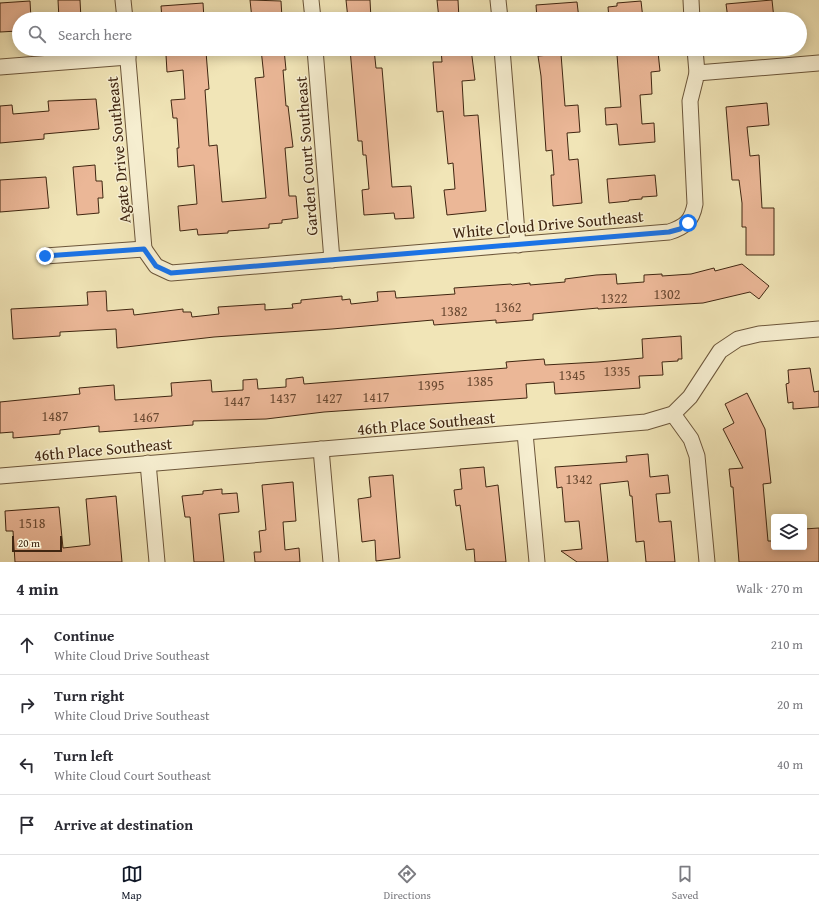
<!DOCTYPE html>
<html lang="en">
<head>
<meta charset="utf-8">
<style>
	:root { --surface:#fff; --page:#f7f7f7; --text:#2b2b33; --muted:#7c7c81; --line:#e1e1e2; --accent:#111827 }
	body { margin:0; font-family:"Gentium Book Plus",serif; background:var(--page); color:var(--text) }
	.controls { position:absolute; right:12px; bottom:12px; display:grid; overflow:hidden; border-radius:4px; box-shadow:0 2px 10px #0003 }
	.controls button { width:36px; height:36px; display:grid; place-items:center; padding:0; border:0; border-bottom:1px solid var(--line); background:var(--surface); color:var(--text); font:20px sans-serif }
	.scale { position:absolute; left:12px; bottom:10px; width:50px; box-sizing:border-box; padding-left:4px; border:2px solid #402611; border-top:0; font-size:11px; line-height:14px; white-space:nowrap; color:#402611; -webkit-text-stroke:3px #f6eed0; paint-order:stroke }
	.stop { position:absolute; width:12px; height:12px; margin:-9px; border:3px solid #1a73e8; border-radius:50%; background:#fff }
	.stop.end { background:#1a73e8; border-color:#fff; box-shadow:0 1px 4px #0008 }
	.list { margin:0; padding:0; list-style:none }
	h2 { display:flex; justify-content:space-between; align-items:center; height:52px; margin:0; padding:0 16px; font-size:17px }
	h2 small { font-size:13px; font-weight:400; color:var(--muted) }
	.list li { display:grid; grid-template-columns:26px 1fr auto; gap:12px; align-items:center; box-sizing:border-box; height:60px; padding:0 16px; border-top:1px solid var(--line) }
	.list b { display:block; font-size:15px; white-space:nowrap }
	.list p { margin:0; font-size:13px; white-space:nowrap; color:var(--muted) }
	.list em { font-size:13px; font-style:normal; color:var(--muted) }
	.icon { flex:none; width:22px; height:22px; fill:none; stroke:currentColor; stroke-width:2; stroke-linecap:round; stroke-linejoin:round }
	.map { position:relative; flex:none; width:819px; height:562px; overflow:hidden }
	.search { position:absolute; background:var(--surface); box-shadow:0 2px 10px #0003; left:12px; right:12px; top:12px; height:44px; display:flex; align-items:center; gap:10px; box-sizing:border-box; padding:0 14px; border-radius:22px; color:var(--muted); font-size:15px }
	.sheet { height:292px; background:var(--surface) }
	nav { display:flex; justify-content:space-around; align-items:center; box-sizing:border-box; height:56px; border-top:1px solid var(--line); background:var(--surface); font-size:11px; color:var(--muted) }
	nav a { display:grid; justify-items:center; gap:2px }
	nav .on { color:var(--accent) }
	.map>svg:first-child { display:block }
</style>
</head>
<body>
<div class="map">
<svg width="819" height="562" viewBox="0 0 819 562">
	<rect width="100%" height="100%" fill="#f1e5b7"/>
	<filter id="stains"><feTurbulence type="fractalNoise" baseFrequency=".005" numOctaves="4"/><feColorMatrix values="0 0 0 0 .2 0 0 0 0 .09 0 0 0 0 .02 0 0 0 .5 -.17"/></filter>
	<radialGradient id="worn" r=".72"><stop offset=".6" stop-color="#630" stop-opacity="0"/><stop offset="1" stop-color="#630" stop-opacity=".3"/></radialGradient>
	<g fill="#ebb797" stroke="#402611">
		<path d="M58 0H80L81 19H59Z"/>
		<path d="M250 0 281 1 282 18 252 19Z"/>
		<path d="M346 0H370L371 19H348Z"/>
		<path d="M437 0H458L459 19H439Z"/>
		<path d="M772 0 774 19H728L726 4Z"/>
		<path d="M30 1 31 19H19L18 31 0 32V3Z"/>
		<path d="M641 1 643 19H609L608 7 617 6V3Z"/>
		<path d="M577 2 579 19H537L536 5Z"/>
		<path d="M203 3 204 19H162L161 6Z"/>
		<path d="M261 49H284L286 70H283L286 106H288L293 147 285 148 289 196H296L298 218 282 220V223L269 224V228L228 231V233L198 235 197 229 180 231 178 206 197 204 194 165 178 167 177 148H179L177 118H173L171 100 185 99 183 70 167 72 166 55 206 52 209 89 205 90 209 146 217 145 222 202 266 198 255 78 264 77Z"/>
		<path d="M350 49H374L376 68H382L392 187 411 186 414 218 395 219 394 213 364 215 362 190 369 189 366 155H363L362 141H358Z"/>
		<path d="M441 49H471L475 80 462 81 464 116 478 115 486 211 447 215 444 190 455 189 453 163 448 164 443 111 437 112 433 62H442Z"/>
		<path d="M658 52 660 71 651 72 652 94 640 95 642 124 654 123 655 142 619 145 617 124 606 125 605 108 621 107 617 55Z"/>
		<path d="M561 54 565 106 578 105 580 132 567 133 569 160 578 159 582 203 553 206 551 175H554L552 150 546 151 541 76 538 56Z"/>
		<path d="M96 99 99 129 44 134V139L0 143V106L12 105 13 114 49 111 48 101Z"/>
		<path d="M767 103 769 125 747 127 750 156 759 155 762 208H774V255H746V227H742V203L739 180H732L726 107Z"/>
		<path d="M95 165 96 181H102L103 198H98L99 213 77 215 73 167Z"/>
		<path d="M655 175 657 196 642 197V199L629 200V201L609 203 607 179Z"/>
		<path d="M46 177 49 208 0 212V180Z"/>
		<path d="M742 264 769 286 759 299 750 292 703 303 598 309V308L533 314V320L496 323V320L434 325 433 320 332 329 214 337 117 348 116 329 60 332V336L13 339 11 309 88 305 87 292 106 291 107 311 133 309 134 315 183 309V312H191L192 317 219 314 218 307 265 304V310L293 308 292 304 301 303V300L342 296V300L350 299 351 304 378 301 377 292 395 291 396 298 455 294 454 288 511 284 512 285 530 283V285L565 282V279L596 275 616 274 617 284 644 282V275L662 274V276L691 274 714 268 715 271Z"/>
		<path d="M681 336 682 359H678V361L662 362 663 375 639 376 640 388 555 394 554 382 526 384 527 398 324 412 266 419 193 421V425L99 432V426L60 430V434L13 438V432L0 433V402L80 394 79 388 114 385 115 400 172 396 171 383 211 380 212 392 243 390V380L257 379 258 389 286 387V379L303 377 304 384 507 368 506 362 544 359 545 365 598 362 643 358 642 339Z"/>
		<path d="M810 368 814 392 819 391V407L793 409V402L788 403 786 384 789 383 788 370Z"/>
		<path d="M747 393 765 429 771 483 763 484 768 541H774V547H804V529L819 528V562H739L733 487H731L729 469 743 468 723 429 734 423 725 404Z"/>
		<path d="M648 454 650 477 668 475 670 493 656 494 659 522 671 521 675 562H646L644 541 636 542 632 496H630L628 481 600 484 608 562H577L561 551 582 549 579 521 565 522 562 487 557 488 555 467 627 462 626 456Z"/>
		<path d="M484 467 486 487 498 485 506 562H475L474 549 466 550 460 505 456 506 454 490 462 489 460 469Z"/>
		<path d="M393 475 400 558 376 561 375 540 362 542 358 499 371 497 369 477Z"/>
		<path d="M293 482 296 521 283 522 285 550 299 548 300 562H255L254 552H261L259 531 266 530 262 485Z"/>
		<path d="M222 489V494L237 493 239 512 219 514 224 562H194L190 517H185L182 496 203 494V491Z"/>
		<path d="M116 496 122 562H15L13 531H6L5 511 59 507 63 548 90 545 86 499Z"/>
	</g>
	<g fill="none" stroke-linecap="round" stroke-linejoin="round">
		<g stroke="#6c563a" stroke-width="17">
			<g id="minor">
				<path d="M123 0 125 19"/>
				<path d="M311 0 313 19"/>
				<path d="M498 0 500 19"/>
				<path d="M691 0 692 19"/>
				<path d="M127 49 144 249"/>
				<path d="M315 49 332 260"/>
				<path d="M502 49 518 245"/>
				<path d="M695 49 697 73"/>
				<path d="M0 67 128 57"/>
				<path d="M144 249 156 266 171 273 669 232C685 227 692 221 695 204L690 101 697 73 819 63"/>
				<path d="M45 256 144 249"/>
				<path d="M673 414 691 439 697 456 707 562"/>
				<path d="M525 433 537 562"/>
				<path d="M321 449 331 562"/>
				<path d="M148 463 157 562"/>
				<path d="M0 476 646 422 673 414 690 397 720 351 738 339 759 334 819 329"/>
			</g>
		</g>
		<use href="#minor" stroke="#f6eed0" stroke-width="15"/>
	</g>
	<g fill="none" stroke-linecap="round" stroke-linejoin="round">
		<path stroke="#1a73e8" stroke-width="5" d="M45 256 144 249 156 266 171 273 669 232 680 229 688 223"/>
	</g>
	<g text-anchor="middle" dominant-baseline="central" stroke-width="3" stroke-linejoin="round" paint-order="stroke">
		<g font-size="14" fill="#6b4a32">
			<text x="667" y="294">1302</text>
			<text x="614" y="298">1322</text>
			<text x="508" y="307">1362</text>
			<text x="454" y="311">1382</text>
			<text x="617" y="371">1335</text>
			<text x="572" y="375">1345</text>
			<text x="480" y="381">1385</text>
			<text x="431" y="385">1395</text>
			<text x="376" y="397">1417</text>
			<text x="283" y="398">1437</text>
			<text x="329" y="398">1427</text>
			<text x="237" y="401">1447</text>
			<text x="55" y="416">1487</text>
			<text x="146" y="417">1467</text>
			<text x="579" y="479">1342</text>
			<text x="32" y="523">1518</text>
		</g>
		<g font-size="16" fill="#402611" stroke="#f6eed0">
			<text transform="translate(118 150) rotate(-95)">Agate Drive Southeast</text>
			<text transform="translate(306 156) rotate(-94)">Garden Court Southeast</text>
			<text transform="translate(548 224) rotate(-5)">White Cloud Drive Southeast</text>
			<text transform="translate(426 423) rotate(-5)">46th Place Southeast</text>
			<text transform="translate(103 449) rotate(-5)">46th Place Southeast</text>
		</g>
	</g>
	<rect width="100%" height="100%" filter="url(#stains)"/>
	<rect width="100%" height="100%" fill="url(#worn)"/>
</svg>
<div class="controls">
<button><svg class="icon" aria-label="layers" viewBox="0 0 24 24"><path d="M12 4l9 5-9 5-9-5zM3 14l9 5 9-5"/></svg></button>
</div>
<div class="scale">20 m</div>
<div class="stop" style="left:688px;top:223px"></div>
<div class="stop end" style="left:45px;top:256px"></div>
<div class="search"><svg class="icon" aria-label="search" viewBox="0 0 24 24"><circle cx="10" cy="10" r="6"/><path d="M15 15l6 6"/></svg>Search here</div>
</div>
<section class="sheet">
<h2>4 min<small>Walk · 270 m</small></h2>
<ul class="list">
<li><svg class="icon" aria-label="ahead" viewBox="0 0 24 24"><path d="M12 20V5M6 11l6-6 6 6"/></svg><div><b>Continue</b><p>White Cloud Drive Southeast</p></div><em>210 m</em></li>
<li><svg class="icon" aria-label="right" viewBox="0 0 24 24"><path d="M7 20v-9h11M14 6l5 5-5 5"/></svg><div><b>Turn right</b><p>White Cloud Drive Southeast</p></div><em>20 m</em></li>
<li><svg class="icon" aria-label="left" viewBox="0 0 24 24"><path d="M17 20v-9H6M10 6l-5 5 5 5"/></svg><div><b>Turn left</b><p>White Cloud Court Southeast</p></div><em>40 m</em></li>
<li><svg class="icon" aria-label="arrive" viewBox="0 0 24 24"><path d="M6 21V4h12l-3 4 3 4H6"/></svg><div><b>Arrive at destination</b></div></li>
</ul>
</section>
<nav>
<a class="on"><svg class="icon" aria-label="map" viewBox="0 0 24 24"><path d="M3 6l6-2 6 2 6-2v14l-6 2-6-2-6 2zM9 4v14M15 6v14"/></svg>Map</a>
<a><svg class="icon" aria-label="directions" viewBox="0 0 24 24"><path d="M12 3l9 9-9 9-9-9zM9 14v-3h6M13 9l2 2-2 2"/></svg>Directions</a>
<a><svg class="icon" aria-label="saved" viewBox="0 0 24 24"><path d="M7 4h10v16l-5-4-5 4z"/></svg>Saved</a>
</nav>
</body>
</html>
